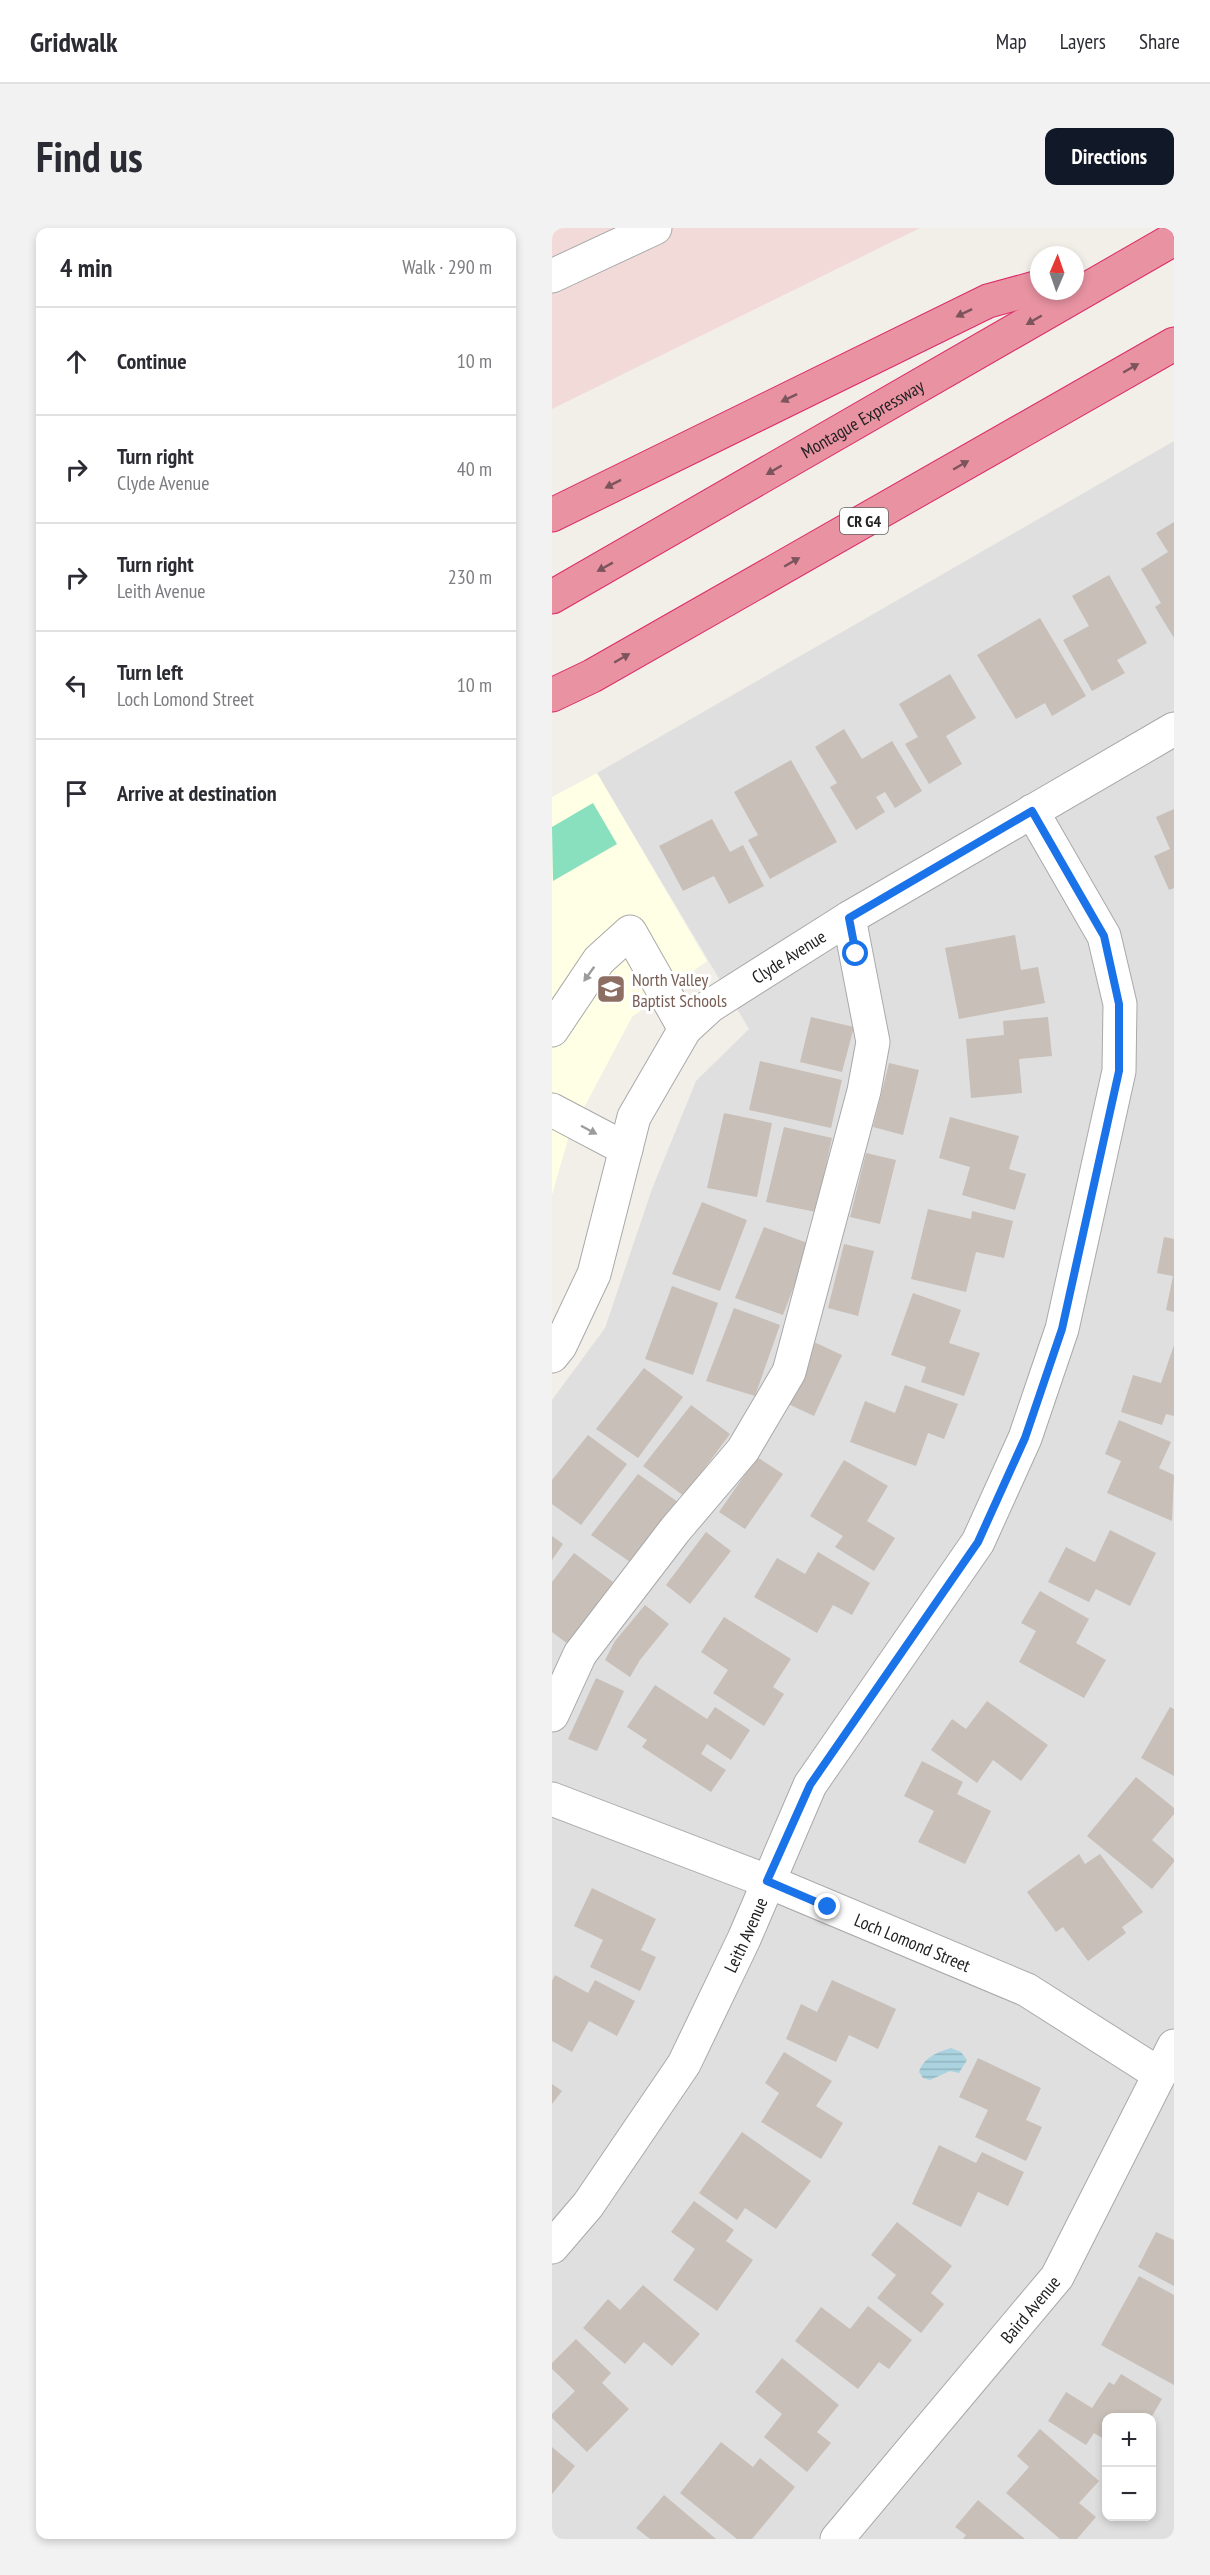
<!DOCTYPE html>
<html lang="en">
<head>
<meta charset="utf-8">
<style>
	:root { --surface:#fff; --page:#f2f2f3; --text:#2b2b33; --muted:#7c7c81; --line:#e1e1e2; --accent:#111827 }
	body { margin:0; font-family:"PT Sans Narrow",sans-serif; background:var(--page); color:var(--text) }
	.controls { position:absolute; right:18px; bottom:18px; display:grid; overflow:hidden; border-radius:12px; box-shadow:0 3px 9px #0003 }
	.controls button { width:54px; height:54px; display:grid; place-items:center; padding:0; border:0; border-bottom:2px solid var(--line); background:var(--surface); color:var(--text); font:30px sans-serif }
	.compass { position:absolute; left:478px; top:18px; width:54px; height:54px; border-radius:50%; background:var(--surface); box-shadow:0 3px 9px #0003; rotate:2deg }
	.stop { position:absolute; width:18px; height:18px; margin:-14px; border:4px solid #1a73e8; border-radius:50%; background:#fff }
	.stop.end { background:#1a73e8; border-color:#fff; box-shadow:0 2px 6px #0008 }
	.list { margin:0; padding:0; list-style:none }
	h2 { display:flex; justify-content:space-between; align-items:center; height:78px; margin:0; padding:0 24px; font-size:26px }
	h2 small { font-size:20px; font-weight:400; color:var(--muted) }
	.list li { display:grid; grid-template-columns:39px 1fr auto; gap:18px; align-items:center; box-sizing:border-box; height:108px; padding:0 24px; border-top:2px solid var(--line) }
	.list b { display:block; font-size:22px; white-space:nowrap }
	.list p { margin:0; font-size:20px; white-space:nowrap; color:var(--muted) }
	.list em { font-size:20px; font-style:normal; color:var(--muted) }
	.icon { flex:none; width:33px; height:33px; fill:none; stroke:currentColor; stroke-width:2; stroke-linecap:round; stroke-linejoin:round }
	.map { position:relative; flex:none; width:622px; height:2311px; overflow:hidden; border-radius:12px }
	header { display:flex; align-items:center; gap:36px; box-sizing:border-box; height:84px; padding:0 30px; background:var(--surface); border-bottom:2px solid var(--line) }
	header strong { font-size:28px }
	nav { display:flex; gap:33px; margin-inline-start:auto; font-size:21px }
	.intro { display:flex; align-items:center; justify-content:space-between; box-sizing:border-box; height:144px; padding:0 36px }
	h1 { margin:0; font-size:42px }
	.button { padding:15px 27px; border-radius:12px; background:var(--accent); color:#fff; font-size:21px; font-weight:700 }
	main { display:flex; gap:36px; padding:0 36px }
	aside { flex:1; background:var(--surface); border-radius:12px; box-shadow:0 3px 9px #0003 }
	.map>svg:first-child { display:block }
</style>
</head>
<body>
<header>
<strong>Gridwalk</strong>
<nav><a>Map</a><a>Layers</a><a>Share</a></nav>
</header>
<div class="intro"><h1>Find us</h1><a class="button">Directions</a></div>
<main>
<aside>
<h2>4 min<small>Walk · 290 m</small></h2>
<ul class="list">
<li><svg class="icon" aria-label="ahead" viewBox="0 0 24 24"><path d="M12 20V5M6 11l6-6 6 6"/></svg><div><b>Continue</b></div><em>10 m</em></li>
<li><svg class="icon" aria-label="right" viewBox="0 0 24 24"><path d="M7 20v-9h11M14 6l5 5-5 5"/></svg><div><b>Turn right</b><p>Clyde Avenue</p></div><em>40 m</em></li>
<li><svg class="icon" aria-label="right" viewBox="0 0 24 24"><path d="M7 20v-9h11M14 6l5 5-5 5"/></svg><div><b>Turn right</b><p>Leith Avenue</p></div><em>230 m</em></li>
<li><svg class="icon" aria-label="left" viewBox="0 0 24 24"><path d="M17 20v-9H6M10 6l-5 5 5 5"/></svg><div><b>Turn left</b><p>Loch Lomond Street</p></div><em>10 m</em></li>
<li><svg class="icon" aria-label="arrive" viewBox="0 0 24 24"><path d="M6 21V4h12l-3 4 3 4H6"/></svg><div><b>Arrive at destination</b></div></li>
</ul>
</aside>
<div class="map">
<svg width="622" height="2311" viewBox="0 0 622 2311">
	<defs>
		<pattern id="water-rules" width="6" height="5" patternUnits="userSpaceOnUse" patternTransform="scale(1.5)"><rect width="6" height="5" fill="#aad3df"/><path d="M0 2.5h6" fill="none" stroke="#92b5bf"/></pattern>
	</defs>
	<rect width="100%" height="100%" fill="#f2efe9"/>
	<path fill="#e0dfdf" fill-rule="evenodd" d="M622 213V2311H0V1172L53 1100 100 961 144 853 197 801 45 545ZM554 2190H600V2288H554Z"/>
	<path fill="#f2dad9" d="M0 0H368L0 181Z"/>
	<path fill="#ffffe5" d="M45 545 155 733 80 789 17 908 0 967V569Z"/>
	<path fill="#88e0be" d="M41 575 65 616 1 653 0 599Z"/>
	<path fill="url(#water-rules)" d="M399 1820 409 1824 415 1832 407 1845 398 1843 378 1852 371 1850 367 1844C372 1829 386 1824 399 1820Z"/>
	<g fill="#c7bfb8">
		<path d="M622 294V410L603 379 609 375 589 341 616 324 604 305Z"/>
		<path d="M557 347 595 415 565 432 573 445 540 463 511 412 537 398 520 368Z"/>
		<path d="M488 390 534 468 500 488 493 475 464 491 425 427Z"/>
		<path d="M398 446 424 490 394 508 410 536 377 556 353 516 366 509 347 476Z"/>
		<path d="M292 501 310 531 340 513 370 563 343 580 333 564 324 569 333 584 304 602 278 559 285 555 263 519Z"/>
		<path d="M239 532 285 614 218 651 196 612 206 607 182 564Z"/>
		<path d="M622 581V660L617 662 602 628 618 621 604 589Z"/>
		<path d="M160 591 178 624 191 617 212 658 177 676 162 648 131 663 107 618Z"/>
		<path d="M463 707 469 742 486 739 493 775 407 791 393 720Z"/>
		<path d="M259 789 302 799 290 844 248 834Z"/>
		<path d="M496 789 500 828 467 831 470 865 419 870 414 811 452 807 451 793Z"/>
		<path d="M208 833 290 852 279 900 197 882Z"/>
		<path d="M337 835 367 842 351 907 321 899Z"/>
		<path d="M172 885 220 895 205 969 155 960Z"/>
		<path d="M398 889 467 908 457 941 474 946 463 982 410 967 418 939 387 930Z"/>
		<path d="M232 899 280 910 264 984 214 974Z"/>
		<path d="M314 925 344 932 328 996 298 989Z"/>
		<path d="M150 974 195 992 168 1063 120 1046Z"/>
		<path d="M376 981 419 991 420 983 461 993 452 1030 424 1024 414 1064 359 1051Z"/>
		<path d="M212 999 258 1016 231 1087 183 1070Z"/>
		<path d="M612 1009 622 1011V1084L614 1082 621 1048 605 1045Z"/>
		<path d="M292 1016 322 1023 306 1088 276 1080Z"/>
		<path d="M120 1058 166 1075 141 1147 93 1131Z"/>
		<path d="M361 1065 409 1082 397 1115 428 1125 412 1168 369 1154 374 1139 339 1127Z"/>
		<path d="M182 1080 228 1097 203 1168 154 1153Z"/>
		<path d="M262 1114 290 1127 262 1188 234 1175Z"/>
		<path d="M622 1117V1188L614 1186 610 1197 569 1184 581 1147 609 1155Z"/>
		<path d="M92 1140 131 1169 86 1230 44 1201Z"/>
		<path d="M353 1157 406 1176 392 1211 376 1205 364 1238 298 1214 313 1173 343 1185Z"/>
		<path d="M139 1177 178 1206 132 1268 91 1238Z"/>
		<path d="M567 1192 619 1214 607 1240 622 1247 620 1293 555 1265 569 1233 553 1226Z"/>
		<path d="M36 1207 75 1236 29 1297 0 1276V1252Z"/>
		<path d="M205 1229 231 1246 193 1301 167 1284Z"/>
		<path d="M292 1232 336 1258 315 1293 343 1310 322 1343 283 1319 291 1308 258 1288Z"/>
		<path d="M86 1246 126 1274 81 1336 39 1307Z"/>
		<path d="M558 1302 604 1325 578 1378 544 1361 537 1374 496 1354 514 1319 543 1334Z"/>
		<path d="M154 1304 179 1323 138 1376 114 1357Z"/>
		<path d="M0 1308 11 1316 0 1332Z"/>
		<path d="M266 1324 318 1355 300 1387 281 1377 265 1405 202 1369 225 1330 253 1346Z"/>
		<path d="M22 1325 61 1354 16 1416 0 1404V1354Z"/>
		<path d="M488 1363 537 1391 524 1415 554 1432 532 1470 467 1434 484 1403 469 1395Z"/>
		<path d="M93 1377 117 1396 88 1432 78 1449 53 1432 63 1413Z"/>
		<path d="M172 1389 239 1431 221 1459 232 1466 212 1498 161 1465 176 1442 149 1424Z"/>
		<path d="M44 1450 72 1463 45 1523 16 1511Z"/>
		<path d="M103 1457 155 1491 163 1479 198 1502 179 1532 155 1516 149 1526 174 1542 159 1564 90 1519 95 1512 75 1499Z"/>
		<path d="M435 1473 496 1517 469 1553 441 1532 425 1555 379 1522 400 1491 414 1501Z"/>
		<path d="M618 1479 622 1481V1548L589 1530Z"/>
		<path d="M370 1533 411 1554 405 1566 439 1583 413 1636 366 1614 382 1583 352 1568Z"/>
		<path d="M584 1549 622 1580V1586L600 1612 622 1631V1634L600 1661 535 1608Z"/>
		<path d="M527 1626 533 1636 548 1626 591 1684 570 1699 574 1705 536 1733 511 1699 504 1704 475 1664Z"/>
		<path d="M40 1660 104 1691 89 1722 104 1729 88 1763 38 1739 51 1712 22 1698Z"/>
		<path d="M3 1747 36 1765 43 1752 83 1773 65 1808 37 1793 20 1824 0 1813V1753Z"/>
		<path d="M280 1752 344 1781 326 1821 297 1807 284 1834 234 1811 249 1776 265 1784Z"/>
		<path d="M232 1824 280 1853 264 1878 291 1895 269 1931 209 1894 227 1865 213 1855Z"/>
		<path d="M426 1830 489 1860 474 1892 490 1899 474 1933 423 1909 436 1882 407 1869Z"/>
		<path d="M0 1856 10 1863 0 1876Z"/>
		<path d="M190 1904 259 1953 224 2001 193 1980 185 1992 147 1965Z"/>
		<path d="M387 1917 424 1935 430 1924 472 1944 456 1978 426 1964 409 1999 360 1976Z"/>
		<path d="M142 1973 182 2002 174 2013 201 2032 165 2083 121 2052 143 2021 119 2004Z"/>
		<path d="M345 1994 400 2038 379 2065 392 2076 369 2105 325 2070 344 2047 319 2027Z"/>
		<path d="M604 2004 622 2012V2058L586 2039Z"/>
		<path d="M587 2048 622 2067V2157L549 2117Z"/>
		<path d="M91 2057 148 2106 120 2138 92 2114 73 2136 31 2100 56 2071 68 2082Z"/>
		<path d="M316 2078 360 2112 337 2141 327 2134 306 2161 243 2113 269 2079 298 2101Z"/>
		<path d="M24 2111 59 2145 50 2155 77 2181 35 2224 0 2190V2186L23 2163 0 2141V2135Z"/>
		<path d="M230 2130 287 2177 265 2204 279 2215 255 2244 212 2209 230 2186 203 2164Z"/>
		<path d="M569 2146 610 2171 599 2190H554V2212L542 2205 534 2217 496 2193 514 2164 540 2180 557 2154 562 2157Z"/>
		<path d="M488 2201 547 2253 527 2275 544 2289 525 2311H508L454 2265 477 2239 465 2228Z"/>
		<path d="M169 2214 201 2239 208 2230 243 2259 200 2311H185L128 2265Z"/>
		<path d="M0 2219 23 2238 0 2266Z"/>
		<path d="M112 2267 164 2311H98L84 2300Z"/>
		<path d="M426 2272 473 2311H411L414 2307 403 2299Z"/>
	</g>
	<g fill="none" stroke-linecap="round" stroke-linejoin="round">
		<g stroke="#a9a9a9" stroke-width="35">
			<g id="minor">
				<path d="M0 48 103 0"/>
				<path d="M0 802 47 732 78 704 133 801"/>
				<path d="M0 882 74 921"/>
				<path id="s1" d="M0 1128 8 1118 42 1046 82 889 133 801 158 778 297 690 622 501"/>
				<path d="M0 1487 28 1426 123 1302 191 1222 237 1144 312 863 321 814 297 690"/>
				<path id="s2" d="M0 1571 215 1653 475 1762 607 1846"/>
				<path id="s3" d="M0 2019 36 1977 132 1836 192 1711 258 1557 426 1314 473 1210 510 1101 567 843 568 776 552 708 480 583"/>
				<path id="s4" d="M285 2311 505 2049 622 1818"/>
			</g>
		</g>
		<g stroke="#dc2a67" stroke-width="35">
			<g id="highway">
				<path d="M0 287 436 73 487 59"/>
				<path id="s5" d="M0 369 622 11"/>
				<path d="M0 467 40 448 622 116"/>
			</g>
		</g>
		<use href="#minor" stroke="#fff" stroke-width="33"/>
		<use href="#highway" stroke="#e892a2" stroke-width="33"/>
	</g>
	<defs><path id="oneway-solid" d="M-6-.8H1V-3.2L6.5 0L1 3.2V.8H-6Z" transform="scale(1.5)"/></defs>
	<g fill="#7b545c">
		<use href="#oneway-solid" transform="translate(412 85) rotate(154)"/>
		<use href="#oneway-solid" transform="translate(482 92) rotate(150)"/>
		<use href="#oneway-solid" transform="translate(579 140) rotate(-30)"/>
		<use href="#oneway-solid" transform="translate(237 170) rotate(154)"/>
		<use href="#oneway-solid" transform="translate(409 237) rotate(-30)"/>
		<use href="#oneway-solid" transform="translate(222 242) rotate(150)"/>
		<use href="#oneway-solid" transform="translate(61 256) rotate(153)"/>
		<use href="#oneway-solid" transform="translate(240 334) rotate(-30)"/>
		<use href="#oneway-solid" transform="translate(53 339) rotate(151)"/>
		<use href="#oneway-solid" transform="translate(70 430) rotate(-30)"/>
	</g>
	<g fill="#9c9c9c">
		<use href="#oneway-solid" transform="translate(37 746) rotate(126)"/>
		<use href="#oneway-solid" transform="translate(37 902) rotate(28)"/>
	</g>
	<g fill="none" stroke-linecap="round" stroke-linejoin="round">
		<path stroke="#1a73e8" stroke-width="8" d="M276 1679 215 1653 258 1557 426 1314 473 1210 510 1101 567 843V776L552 708 480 583 297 690 304 726"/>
	</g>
	<defs>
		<g id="school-square" transform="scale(1.5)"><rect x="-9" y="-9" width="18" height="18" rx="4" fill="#8d6e63" stroke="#fff"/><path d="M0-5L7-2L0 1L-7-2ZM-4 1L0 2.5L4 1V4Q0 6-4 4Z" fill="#fff"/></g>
	</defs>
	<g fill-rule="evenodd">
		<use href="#school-square" x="59" y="761"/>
	</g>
	<g text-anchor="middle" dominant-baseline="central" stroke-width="6" stroke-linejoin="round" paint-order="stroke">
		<rect fill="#fff" stroke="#646464" stroke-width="1.5" x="288" y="280" width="48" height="26" rx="4.5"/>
		<g font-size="16" font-weight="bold" fill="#222">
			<text x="312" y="293">CR G4</text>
		</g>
		<g font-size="18" fill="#222" stroke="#fff">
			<text stroke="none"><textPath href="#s5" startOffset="358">Montague Expressway</textPath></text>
			<text stroke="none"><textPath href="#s1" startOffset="483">Clyde Avenue</textPath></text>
			<text stroke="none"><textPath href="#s3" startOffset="369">Leith Avenue</textPath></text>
			<text stroke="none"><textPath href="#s2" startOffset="388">Loch Lomond Street</textPath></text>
			<text stroke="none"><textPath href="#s4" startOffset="300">Baird Avenue</textPath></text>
		</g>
		<g font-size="18" fill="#785e54" stroke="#fff" text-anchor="start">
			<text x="80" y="751">North Valley<tspan x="80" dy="21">Baptist Schools</tspan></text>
		</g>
	</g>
</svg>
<div class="controls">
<button>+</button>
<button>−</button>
</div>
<svg class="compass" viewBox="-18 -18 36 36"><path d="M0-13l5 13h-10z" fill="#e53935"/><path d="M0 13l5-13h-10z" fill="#7c7c81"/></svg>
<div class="stop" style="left:304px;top:726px"></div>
<div class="stop end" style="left:276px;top:1679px"></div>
</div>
</main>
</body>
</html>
